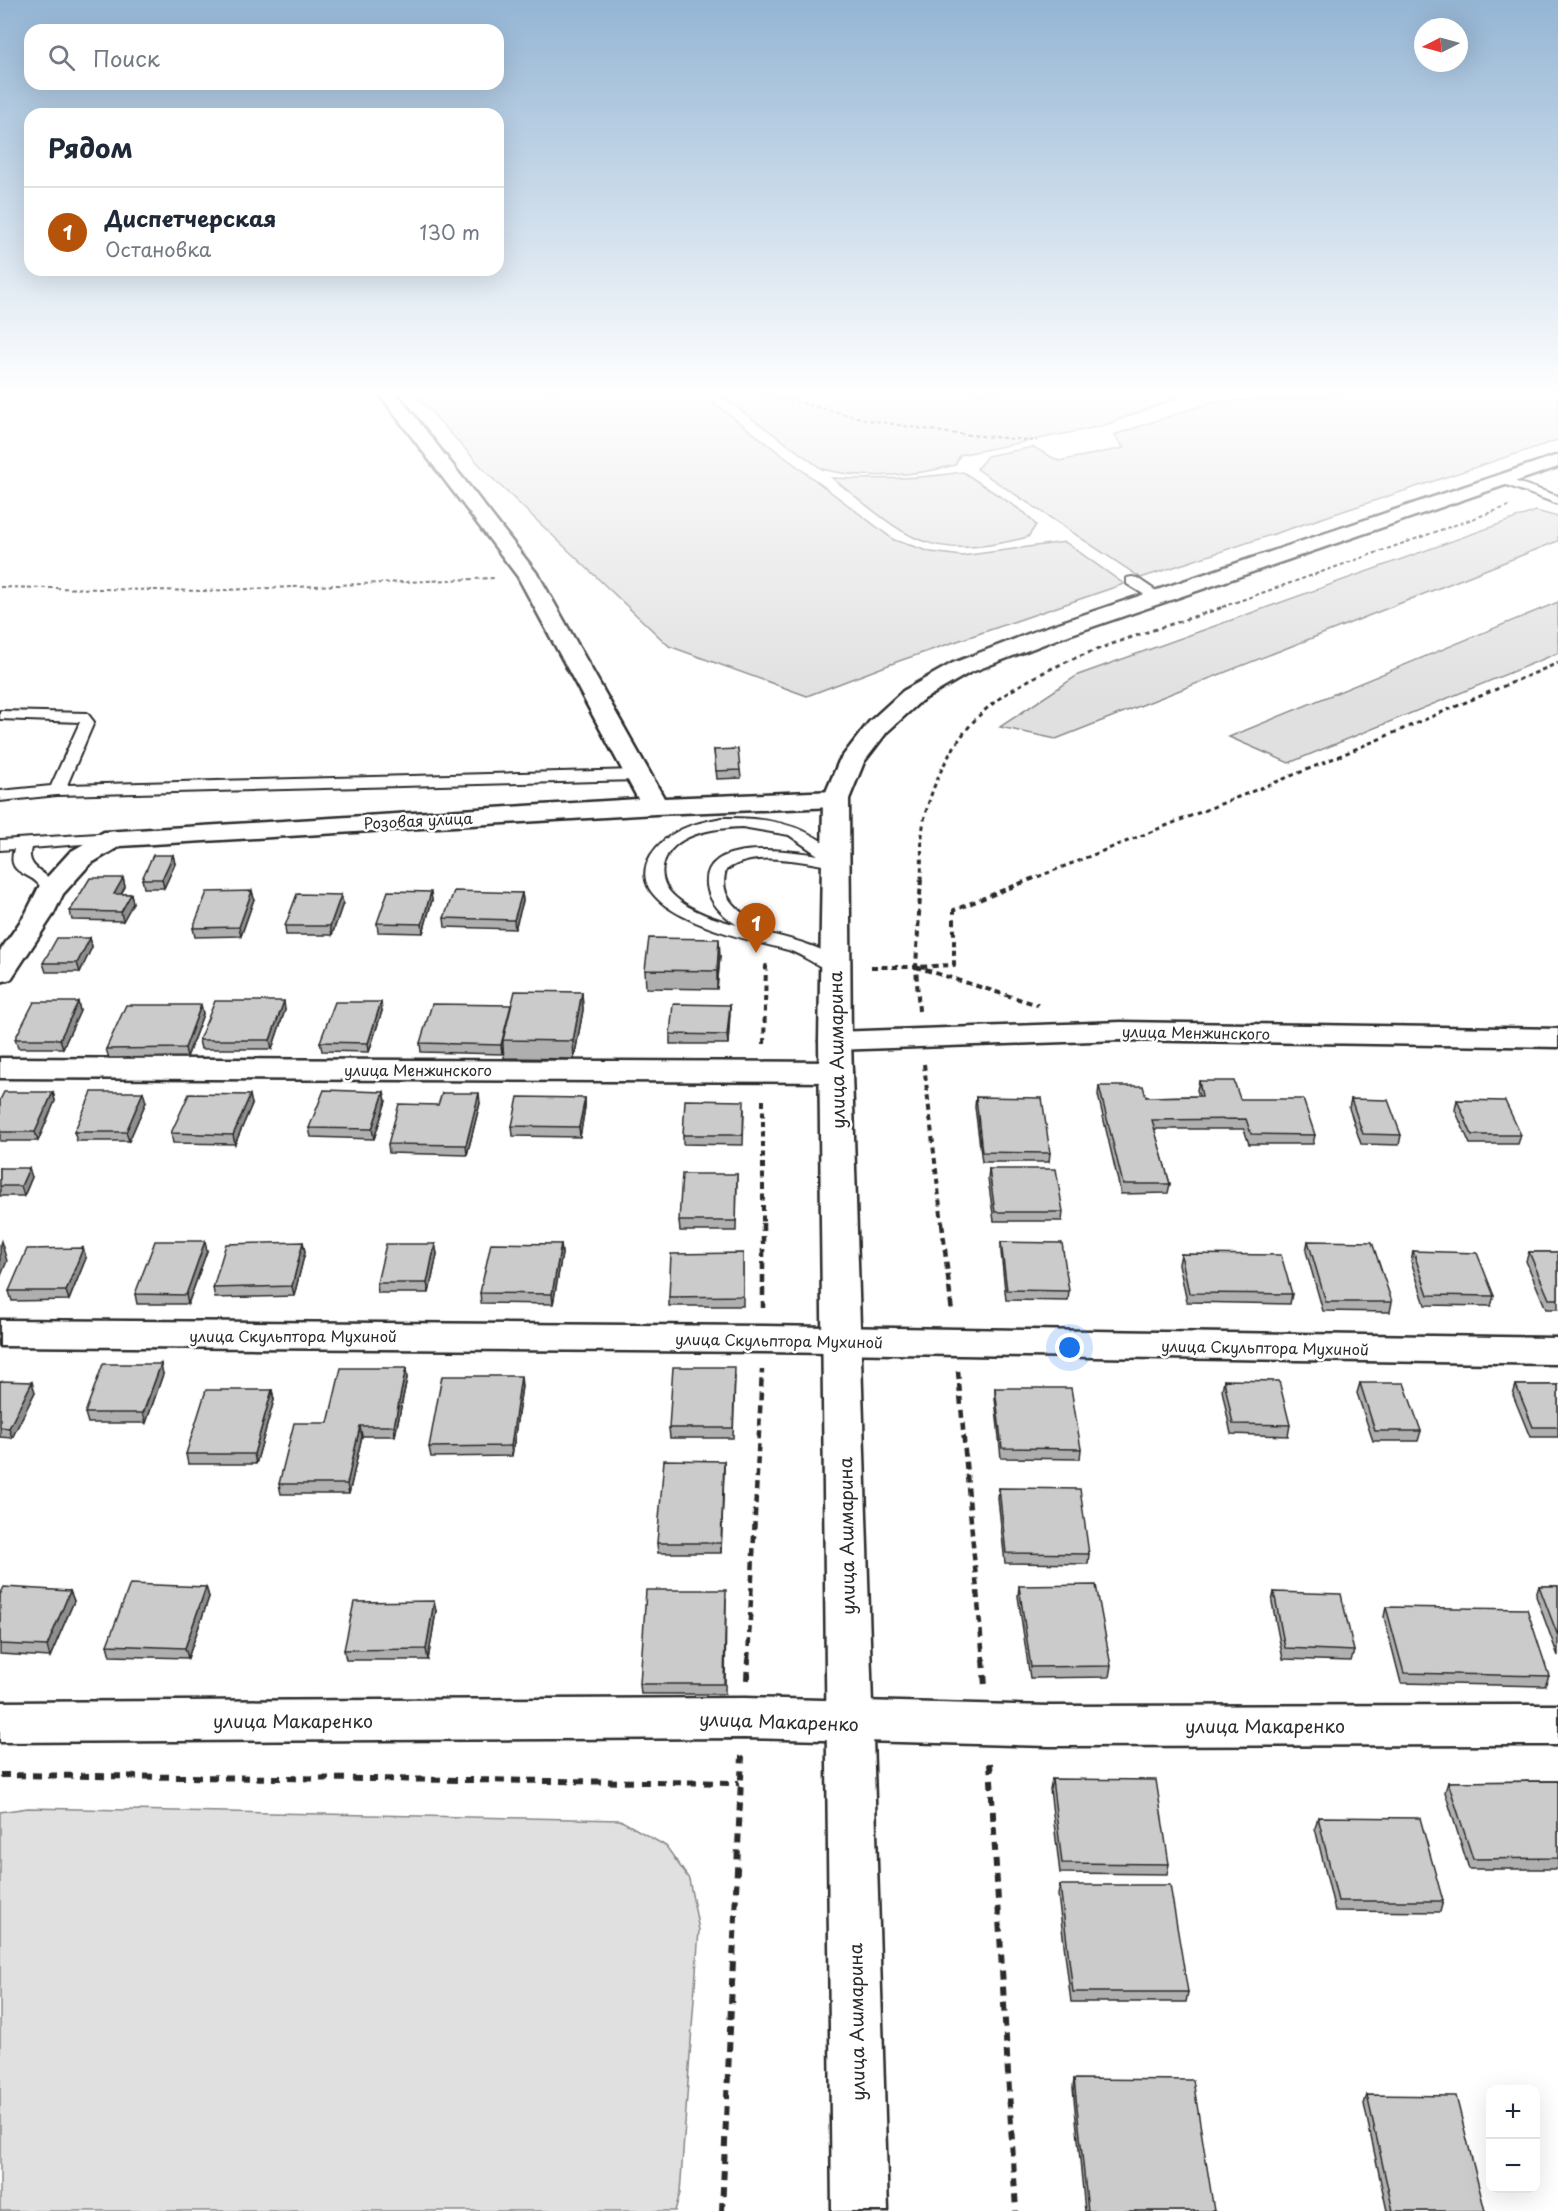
<!DOCTYPE html>
<html lang="ru">
<head>
<meta charset="utf-8">
<style>
	:root { --surface:#fff; --page:#f6f6f7; --text:#1f2937; --muted:#747a83; --line:#e0e1e3; --accent:#b45309 }
	body { margin:0; font-family:"Playpen Sans",sans-serif; background:var(--page); color:var(--text) }
	.controls { position:absolute; right:18px; bottom:18px; display:grid; overflow:hidden; border-radius:12px; box-shadow:0 6px 24px #0002 }
	.controls button { width:54px; height:54px; display:grid; place-items:center; padding:0; border:0; border-bottom:2px solid var(--line); background:var(--surface); color:var(--text); font:30px sans-serif }
	.compass { position:absolute; left:1414px; top:18px; width:54px; height:54px; border-radius:50%; background:var(--surface); box-shadow:0 6px 24px #0002; rotate:264deg }
	.you { position:absolute; left:1070px; top:1348px; width:21px; height:21px; margin:-15px; border:4px solid #fff; border-radius:50%; background:#1a73e8; box-shadow:0 0 0 9px #1a73e833 }
	.badge { display:grid; place-items:center; width:39px; height:39px; border-radius:50%; background:var(--accent); color:#fff; font-size:20px; font-weight:700 }
	.pin { position:absolute; translate:-50% -50px; filter:drop-shadow(0 2px 3px #0008) }
	.pin::after { content:''; position:absolute; top:32px; width:21px; height:18px; background:inherit; clip-path:polygon(0 0,100% 0,50% 100%) }
	.list { margin:0; padding:0; list-style:none }
	h2 { display:flex; justify-content:space-between; align-items:center; height:78px; margin:0; padding:0 24px; font-size:26px }
	h2 small { font-size:20px; font-weight:400; color:var(--muted) }
	.list li { display:grid; grid-template-columns:39px 1fr auto; gap:18px; align-items:center; box-sizing:border-box; height:90px; padding:0 24px; border-top:2px solid var(--line) }
	.list b { display:block; font-size:22px; white-space:nowrap }
	.list p { margin:0; font-size:20px; white-space:nowrap; color:var(--muted) }
	.list em { font-size:20px; font-style:normal; color:var(--muted) }
	.icon { flex:none; width:33px; height:33px; fill:none; stroke:currentColor; stroke-width:2; stroke-linecap:round; stroke-linejoin:round }
	.map { position:relative; flex:none; width:1558px; height:2211px; overflow:hidden }
	.search { position:absolute; background:var(--surface); box-shadow:0 6px 24px #0002; left:24px; top:24px; width:480px; height:66px; display:flex; align-items:center; gap:15px; box-sizing:border-box; padding:0 21px; border-radius:18px; color:var(--muted); font-size:22px }
	.panel { position:absolute; background:var(--surface); box-shadow:0 6px 24px #0002; left:24px; top:108px; width:480px; height:168px; border-radius:18px }
	.map>svg:first-child { display:block }
</style>
</head>
<body>
<div class="map">
<svg width="1558" height="2211" viewBox="0 0 1558 2211">
	<rect width="100%" height="100%" fill="#fff"/>
	<filter id="ink" filterUnits="userSpaceOnUse"><feTurbulence type="fractalNoise" baseFrequency=".0167" numOctaves="2"/><feDisplacementMap in="SourceGraphic" scale="12" xChannelSelector="R" yChannelSelector="G"/><feConvolveMatrix kernelMatrix="1 2 1 2 8 2 1 2 1" color-interpolation-filters="sRGB"/></filter>
	<g filter="url(#ink)">
		<g fill="#e0e0e0" stroke="#868686" stroke-width="1.5">
			<path d="M412 391H698L894 540 931 552 962 556 1065 542 1124 584 899 661 807 696 669 646 489 475Z"/>
			<path d="M714 391H1196L1102 426 960 455 955 465C914 476 864 480 822 469Z"/>
			<path d="M1383 391H1558V440L1141 578 977 469 987 456 1033 447 1059 461 1124 448 1114 435 1212 402Z"/>
			<path d="M963 472 1025 513 1036 525 1028 537C925 563 910 539 832 478 876 480 919 479 963 472Z"/>
			<path d="M1536 511 1558 517V541L1056 739 1000 727 1078 675Z"/>
			<path d="M1558 602V653L1289 763 1229 737Z"/>
			<path d="M28 1808 620 1820 666 1846 689 1879 699 1930 680 2193 675 2211H0V1812Z"/>
		</g>
		<g fill="none" stroke-linecap="round" stroke-linejoin="round">
			<g stroke="#2b2b2b" stroke-width="4">
				<g id="service">
					<path d="M1502 477 1558 496V504L1498 482V478Z"/>
					<path d="M1132 577 1137 578 1165 597 1158 601 1153 600 1127 584V578Z"/>
					<path d="M0 711 87 713 94 722 67 785 638 770 646 775 638 780 57 795 0 801V791L51 786 80 722 0 719Z"/>
					<path d="M722 818C766 817 815 824 843 862L841 865 835 867C802 862 755 849 726 870 718 897 737 910 758 924L761 928 758 931C781 937 829 946 844 966L841 970C825 974 806 956 791 951 758 941 615 915 651 855 667 830 695 823 722 818ZM742 827 789 835 818 855C791 851 702 837 707 885 709 903 723 915 737 925 714 919 686 910 670 892 664 885 661 875 663 866 670 833 715 828 742 827Z"/>
					<path d="M114 833 120 835 122 838 120 841 31 848C24 871 52 871 58 891L50 896 44 895C42 892 42 888 40 886 30 871 6 876 14 849L0 850V840Z"/>
				</g>
			</g>
			<g stroke="#2b2b2b" stroke-width="5">
				<g id="minor">
					<path d="M377 391H395L539 576 664 798 836 791 845 793 849 799 845 805 836 807 655 814 120 846 90 864 63 894 53 915 11 979 0 982V951L25 915 40 885 70 852 104 832 638 799 518 577Z"/>
					<path d="M1121 1022 1558 1029V1047L1121 1040 835 1050 824 1048 819 1041 824 1034 835 1032Z"/>
					<path d="M0 1058 836 1062 847 1065 852 1072 847 1079 836 1082 0 1078Z"/>
					<path d="M0 1320 764 1326 1558 1338V1364L764 1352 0 1346Z"/>
					<path d="M745 1698 1050 1706 1558 1705V1745L1050 1746 745 1738 0 1742V1702Z"/>
				</g>
			</g>
			<g stroke="#2b2b2b" stroke-width="5">
				<path id="tertiary" d="M1558 455V467L1057 639 969 673 921 701 887 732 864 762 849 799 851 1041 888 2211H832L819 1041 823 799 839 761 869 722 903 691 953 663 1041 629Z"/>
			</g>
			<g stroke="#2b2b2b" stroke-width="2" stroke-dasharray="4 3" stroke-linecap="butt">
				<path d="M754 391 868 420 949 433 1037 441"/>
				<path d="M0 587 203 591 495 578"/>
				<path d="M1222 607 1509 506"/>
			</g>
			<g stroke="#2b2b2b" stroke-width="3" stroke-dasharray="4.5 4" stroke-linecap="butt">
				<path d="M921 880C922 859 920 836 925 816 934 778 955 737 985 710 1043 659 1152 632 1226 606"/>
				<path d="M1030 880 1311 768 1558 663"/>
			</g>
			<g stroke="#2b2b2b" stroke-width="4" stroke-dasharray="6 4.5" stroke-linecap="butt">
				<path d="M1034 878 954 910V965L916 967 1038 1005"/>
				<path d="M871 967H916"/>
				<path d="M919 1011 916 967 921 878"/>
				<path d="M764 1044 766 966H769"/>
				<path d="M924 1064 942 1224"/>
				<path d="M763 1100V1224"/>
			</g>
			<g stroke="#2b2b2b" stroke-width="4.5" stroke-dasharray="8 5" stroke-linecap="butt">
				<path d="M763 1223V1308"/>
				<path d="M942 1223 952 1313"/>
				<path d="M958 1371 983 1660"/>
				<path d="M748 1660 762 1370"/>
			</g>
			<g stroke="#2b2b2b" stroke-width="6" stroke-dasharray="9 7" stroke-linecap="butt">
				<path d="M983 1659 985 1686"/>
				<path d="M747 1680 748 1659"/>
				<path d="M990 1763 1016 2211"/>
				<path d="M0 1775 739 1783"/>
				<path d="M722 2211 742 1756"/>
			</g>
			<use href="#service" fill="#fff" fill-rule="evenodd"/>
			<use href="#minor" fill="#fff" fill-rule="evenodd"/>
			<use href="#tertiary" fill="#fff" fill-rule="evenodd"/>
		</g>
		<g fill="#afafaf" stroke="#2b2b2b" stroke-width="1.5">
			<path d="M714 750 740 770 741 778 717 779Z"/>
			<path d="M173 855 175 864 164 888H144L142 879Z"/>
			<path d="M123 878 125 887 121 894H131L133 903 123 921 72 920 70 911Z"/>
			<path d="M252 891 254 899 241 936 195 937 193 928Z"/>
			<path d="M522 893 523 901 515 929 445 927 444 918Z"/>
			<path d="M341 895 343 903 332 935H286L285 926Z"/>
			<path d="M432 900 423 933 378 932 377 923Z"/>
			<path d="M90 938 92 947 80 972H46L43 963Z"/>
			<path d="M720 956 717 989 646 988 645 970Z"/>
			<path d="M582 992 583 1010 574 1059 504 1058 503 1047 502 1054 421 1052 420 1043Z"/>
			<path d="M78 1002 80 1011 63 1048H18L15 1039Z"/>
			<path d="M201 1005 203 1014 187 1057 109 1058 106 1049Z"/>
			<path d="M730 1005 728 1044H670V1034Z"/>
			<path d="M285 1010 272 1049H201L199 1040Z"/>
			<path d="M382 1011 369 1052 322 1051 320 1042Z"/>
			<path d="M1199 1081 1240 1099 1315 1135 1313 1144H1249L1244 1129H1154L1170 1184 1168 1193 1121 1194 1098 1095 1099 1086 1146 1097 1199 1096 1197 1090Z"/>
			<path d="M53 1092 55 1101 38 1141H0V1100Z"/>
			<path d="M384 1092 386 1101 374 1139 311 1137 309 1128Z"/>
			<path d="M976 1097 1050 1153 1049 1162H982L975 1107Z"/>
			<path d="M585 1098V1107L580 1137 513 1136 512 1126Z"/>
			<path d="M1351 1099 1401 1135 1399 1145 1361 1144 1349 1108Z"/>
			<path d="M1457 1100 1521 1135 1518 1144H1470L1455 1110Z"/>
			<path d="M146 1102 129 1141H77L74 1132Z"/>
			<path d="M480 1103 467 1155 389 1153 388 1144 438 1105Z"/>
			<path d="M252 1104 235 1144 173 1143 171 1133Z"/>
			<path d="M744 1110 743 1145 683 1144V1135Z"/>
			<path d="M0 1168 32 1177 24 1196H0Z"/>
			<path d="M989 1169 1063 1212 1062 1221H994L988 1179Z"/>
			<path d="M737 1174 736 1231H680L679 1221Z"/>
			<path d="M1308 1241 1392 1302 1390 1312 1323 1311 1306 1251Z"/>
			<path d="M303 1242 305 1252 294 1296 215 1298 213 1288Z"/>
			<path d="M1001 1242 1069 1291 1068 1301 1006 1300 1001 1252Z"/>
			<path d="M435 1244 437 1254 429 1293H378L377 1283Z"/>
			<path d="M561 1244 562 1254 553 1304 481 1303 480 1293Z"/>
			<path d="M83 1248 86 1258 69 1300 12 1301 9 1291Z"/>
			<path d="M207 1251 188 1304H137L135 1294Z"/>
			<path d="M1413 1251 1494 1296 1491 1306 1425 1305 1411 1261Z"/>
			<path d="M1529 1252H1558V1309H1546L1526 1261Z"/>
			<path d="M743 1253V1306H669V1297Z"/>
			<path d="M1181 1254 1292 1294 1290 1304 1187 1302 1179 1264Z"/>
			<path d="M163 1374 146 1423H88L85 1413Z"/>
			<path d="M735 1377 733 1438H670L669 1428Z"/>
			<path d="M407 1378 395 1436H362L349 1494H281L279 1484 328 1423Z"/>
			<path d="M1224 1380 1290 1425 1288 1436 1231 1434 1222 1390Z"/>
			<path d="M0 1381 35 1392 12 1438 0 1437Z"/>
			<path d="M1360 1383 1421 1431 1418 1441H1373L1357 1393Z"/>
			<path d="M1516 1385H1558V1437H1530L1513 1395Z"/>
			<path d="M522 1386 512 1456 431 1457 429 1447Z"/>
			<path d="M995 1388 1081 1449 1080 1459 1001 1458 995 1398Z"/>
			<path d="M272 1390 274 1400 256 1464H188L186 1454Z"/>
			<path d="M724 1461 721 1553H658L657 1543Z"/>
			<path d="M999 1488 1089 1554 1088 1564 1005 1563 998 1498Z"/>
			<path d="M1019 1586 1111 1666 1109 1677 1030 1678 1018 1596Z"/>
			<path d="M1539 1586H1558V1656L1536 1596Z"/>
			<path d="M206 1587 209 1597 188 1658 110 1656 107 1645Z"/>
			<path d="M70 1591 74 1601 50 1657 0 1654V1595Z"/>
			<path d="M1274 1592 1354 1651 1351 1661 1283 1659 1272 1602Z"/>
			<path d="M726 1600 725 1694H641L640 1684Z"/>
			<path d="M1386 1607 1549 1676 1545 1686 1401 1683 1384 1617Z"/>
			<path d="M436 1611 428 1660H346L344 1650Z"/>
			<path d="M1052 1779 1169 1864 1167 1874 1060 1873 1050 1789Z"/>
			<path d="M1558 1781V1869H1469L1445 1792 1448 1782Z"/>
			<path d="M1318 1817 1443 1901 1440 1912 1335 1911 1315 1828Z"/>
			<path d="M1060 1885 1188 1992 1186 2002H1071L1058 1895Z"/>
			<path d="M1074 2079 1214 2211H1085L1073 2088Z"/>
			<path d="M1367 2095 1485 2211H1387L1364 2104Z"/>
		</g>
		<g fill="#8e8e8e" stroke="#2b2b2b" stroke-width="1.5">
			<path d="M173 855 175 864 164 888 162 879Z"/>
			<path d="M123 878 125 887 116 903 114 894Z"/>
			<path d="M252 891 254 899 241 936 239 927Z"/>
			<path d="M431 892 432 900 423 933 422 924Z"/>
			<path d="M522 893 523 901 515 929 514 920Z"/>
			<path d="M131 894 133 903 123 921 121 912Z"/>
			<path d="M341 895 343 903 332 935 330 926Z"/>
			<path d="M90 938 92 947 80 972 77 963Z"/>
			<path d="M719 939 720 956 717 989V971Z"/>
			<path d="M582 992 583 1010 574 1059 573 1041Z"/>
			<path d="M284 1001 285 1010 272 1049 270 1040Z"/>
			<path d="M78 1002 80 1011 63 1048 60 1039Z"/>
			<path d="M381 1002 382 1011 369 1052 368 1043Z"/>
			<path d="M201 1005 203 1014 187 1057 185 1048Z"/>
			<path d="M511 1005 503 1040V1047L502 1054 501 1045Z"/>
			<path d="M730 1005V1014L728 1044 727 1035Z"/>
			<path d="M53 1092 55 1101 38 1141 35 1132Z"/>
			<path d="M143 1092 146 1102 129 1141 126 1132Z"/>
			<path d="M384 1092 386 1101 374 1139 372 1129Z"/>
			<path d="M479 1093 480 1103 467 1155 466 1145Z"/>
			<path d="M250 1095 252 1104 235 1144 233 1135Z"/>
			<path d="M585 1098V1107L580 1137 579 1127Z"/>
			<path d="M29 1168 32 1177 24 1196 21 1186Z"/>
			<path d="M1 1241 7 1261 0 1278V1244Z"/>
			<path d="M205 1241 207 1251 188 1304 186 1295Z"/>
			<path d="M303 1242 305 1252 294 1296 292 1286Z"/>
			<path d="M435 1244 437 1254 429 1293 427 1283Z"/>
			<path d="M561 1244 562 1254 553 1304 552 1294Z"/>
			<path d="M83 1248 86 1258 69 1300 66 1291Z"/>
			<path d="M161 1364 163 1374 146 1423 143 1413Z"/>
			<path d="M406 1368 407 1378 395 1436 394 1426Z"/>
			<path d="M521 1376 522 1386 512 1456 511 1446Z"/>
			<path d="M32 1382 35 1392 12 1438 9 1428Z"/>
			<path d="M272 1390 274 1400 256 1464 254 1454Z"/>
			<path d="M360 1426 362 1436 349 1494 347 1484Z"/>
			<path d="M724 1461V1471L721 1553V1543Z"/>
			<path d="M206 1587 209 1597 188 1658 185 1648Z"/>
			<path d="M70 1591 74 1601 50 1657 47 1646Z"/>
			<path d="M434 1601 436 1611 428 1660 426 1649Z"/>
		</g>
		<g fill="#cbcbcb" stroke="#2b2b2b" stroke-width="1.5">
			<path d="M738 749 740 770 716 771 714 750Z"/>
			<path d="M153 855H173L162 879H142Z"/>
			<path d="M90 878H123L114 894H131L121 912 70 911Z"/>
			<path d="M252 891 239 927 193 928 207 892Z"/>
			<path d="M388 891 431 892 422 924 377 923Z"/>
			<path d="M454 891 522 893 514 920 444 918Z"/>
			<path d="M297 894 341 895 330 926H285Z"/>
			<path d="M57 938H90L77 963H43Z"/>
			<path d="M649 938 719 939 717 971 645 970Z"/>
			<path d="M515 991 582 992 573 1041 503 1040Z"/>
			<path d="M215 1001H284L270 1040H199Z"/>
			<path d="M34 1002H78L60 1039H15Z"/>
			<path d="M335 1002H381L368 1043 320 1042Z"/>
			<path d="M432 1004 511 1005 501 1045 420 1043Z"/>
			<path d="M673 1004 730 1005 727 1035 670 1034Z"/>
			<path d="M126 1005H201L185 1048 106 1049Z"/>
			<path d="M1199 1081H1234L1240 1099H1303L1315 1135 1251 1134 1246 1119 1152 1120 1170 1184H1123L1099 1086H1143L1146 1097 1202 1096Z"/>
			<path d="M324 1090 384 1092 372 1129 309 1128Z"/>
			<path d="M4 1092H53L35 1132H0V1100Z"/>
			<path d="M92 1092H143L126 1132H74Z"/>
			<path d="M442 1093H479L466 1145 388 1144 399 1104 438 1105Z"/>
			<path d="M189 1094 250 1095 233 1135 171 1133Z"/>
			<path d="M518 1097 585 1098 579 1127 512 1126Z"/>
			<path d="M976 1097 1042 1098 1050 1153 982 1152Z"/>
			<path d="M1351 1099 1388 1100 1401 1135 1363 1134Z"/>
			<path d="M685 1100 744 1101 743 1135H683Z"/>
			<path d="M1457 1100 1505 1101 1521 1135H1472Z"/>
			<path d="M0 1168H29L21 1186H0Z"/>
			<path d="M989 1169H1056L1063 1212H995Z"/>
			<path d="M682 1174H737L736 1221H679Z"/>
			<path d="M155 1241H205L186 1295 135 1294Z"/>
			<path d="M1308 1241 1372 1242 1392 1302H1326Z"/>
			<path d="M303 1242 292 1286 213 1288 226 1244Z"/>
			<path d="M1001 1242 1062 1243 1069 1291 1007 1290Z"/>
			<path d="M491 1243 561 1244 552 1294 480 1293Z"/>
			<path d="M386 1244H435L427 1283H377Z"/>
			<path d="M83 1248 66 1291H9L27 1249Z"/>
			<path d="M1413 1251 1477 1253 1494 1296 1428 1295Z"/>
			<path d="M1529 1252H1558V1299H1549Z"/>
			<path d="M743 1253V1296L669 1297 671 1254Z"/>
			<path d="M1181 1254 1281 1255 1292 1294 1189 1293Z"/>
			<path d="M103 1364H161L143 1413H85Z"/>
			<path d="M673 1367H735L733 1428H669Z"/>
			<path d="M341 1368H406L394 1426H360L347 1484H279L294 1423H328Z"/>
			<path d="M442 1376H521L511 1446 429 1447Z"/>
			<path d="M1224 1380 1279 1381 1290 1425 1233 1424Z"/>
			<path d="M0 1381 32 1382 9 1428 0 1427Z"/>
			<path d="M1360 1383H1404L1421 1431H1375Z"/>
			<path d="M1516 1385H1558V1427H1533Z"/>
			<path d="M995 1388H1071L1081 1449 1002 1448Z"/>
			<path d="M206 1390H272L254 1454H186Z"/>
			<path d="M664 1460 724 1461 721 1543H657Z"/>
			<path d="M999 1488 1080 1489 1089 1554 1006 1553Z"/>
			<path d="M130 1584 206 1587 185 1648 107 1645Z"/>
			<path d="M1096 1585 1111 1666 1031 1667 1019 1586Z"/>
			<path d="M1539 1586H1558V1636Z"/>
			<path d="M4 1587 70 1591 47 1646 0 1644V1595Z"/>
			<path d="M646 1590H726L724 1684H640Z"/>
			<path d="M1274 1592 1341 1594 1354 1651 1285 1648Z"/>
			<path d="M434 1601 426 1649 344 1650 354 1602Z"/>
			<path d="M1386 1607 1527 1609 1549 1676 1404 1673Z"/>
			<path d="M1052 1779 1156 1780 1169 1864 1062 1863Z"/>
			<path d="M1558 1781V1858L1473 1859 1448 1782Z"/>
			<path d="M1318 1817 1420 1818 1443 1901H1338Z"/>
			<path d="M1060 1885H1170L1188 1992H1073Z"/>
			<path d="M1074 2079 1193 2080 1214 2211H1088Z"/>
			<path d="M1367 2095 1456 2096 1485 2211H1393Z"/>
		</g>
	</g>
	<linearGradient id="sky" x2="0" y2="1"><stop stop-color="#94b5d4"/><stop offset="0.56" stop-color="#fff"/><stop offset="1" stop-color="#fff" stop-opacity="0"/></linearGradient>
	<rect width="1558" height="701" fill="url(#sky)"/>
	<g text-anchor="middle" dominant-baseline="central" stroke-width="5" stroke-linejoin="round" paint-order="stroke">
		<g font-size="15" fill="#2b2b2b" stroke="#fff">
			<text transform="translate(418 820) rotate(-3)">Розовая улица</text>
			<text transform="translate(1196 1032) rotate(1)">улица Менжинского</text>
			<text x="418" y="1069">улица Менжинского</text>
			<text x="293" y="1335">улица Скульптора Мухиной</text>
			<text transform="translate(779 1340) rotate(1)">улица Скульптора Мухиной</text>
			<text transform="translate(1265 1347) rotate(1)">улица Скульптора Мухиной</text>
		</g>
		<g font-size="18" fill="#2b2b2b" stroke="#fff">
			<text transform="translate(836 1050) rotate(-91)">улица Ашмарина</text>
			<text transform="translate(846 1536) rotate(-91)">улица Ашмарина</text>
			<text x="293" y="1720">улица Макаренко</text>
			<text transform="translate(779 1721) rotate(2)">улица Макаренко</text>
			<text x="1265" y="1725">улица Макаренко</text>
			<text transform="translate(856 2022) rotate(-91)">улица Ашмарина</text>
		</g>
	</g>
</svg>
<div class="controls">
<button>+</button>
<button>−</button>
</div>
<svg class="compass" viewBox="-18 -18 36 36"><path d="M0-13l5 13h-10z" fill="#e53935"/><path d="M0 13l5-13h-10z" fill="#747a83"/></svg>
<div class="you"></div>
<div class="pin badge" style="left:756px;top:953px">1</div>
<div class="search"><svg class="icon" aria-label="search" viewBox="0 0 24 24"><circle cx="10" cy="10" r="6"/><path d="M15 15l6 6"/></svg>Поиск</div>
<section class="panel">
<h2>Рядом<small></small></h2>
<ul class="list">
<li><span class="badge">1</span><div><b>Диспетчерская</b><p>Остановка</p></div><em>130 m</em></li>
</ul>
</section>
</div>
</body>
</html>
